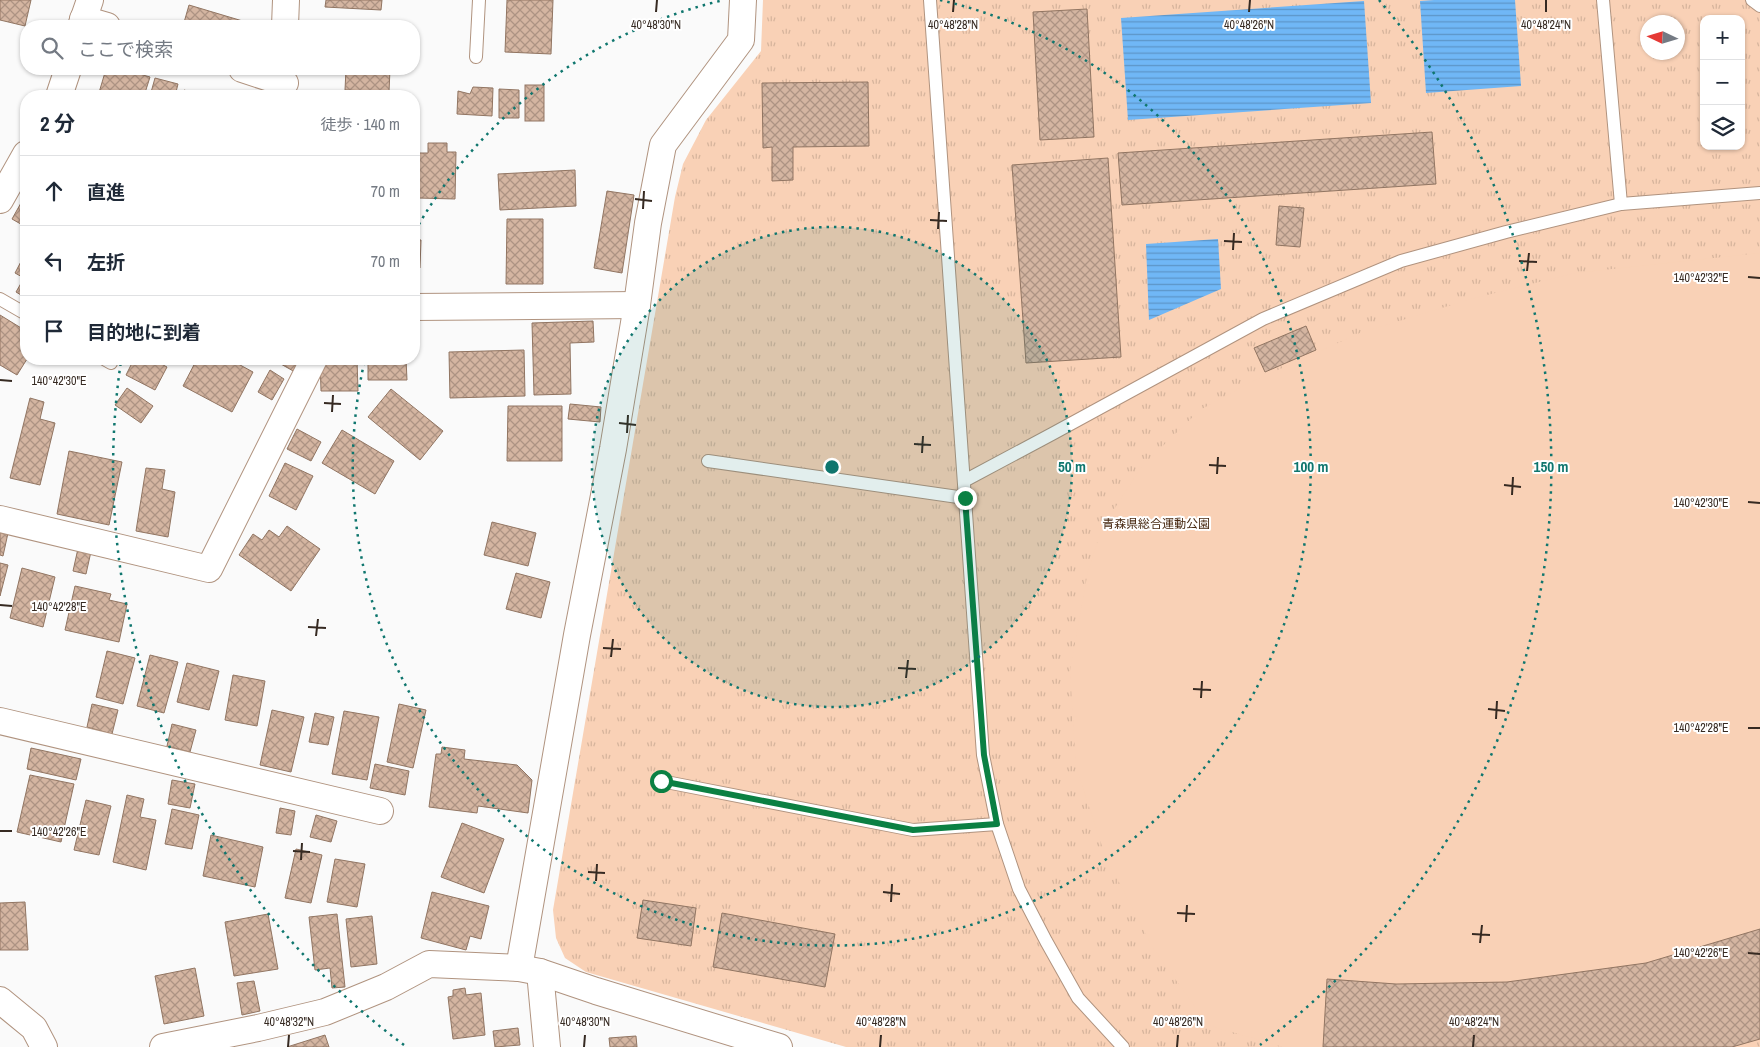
<!DOCTYPE html>
<html lang="ja">
<head>
<meta charset="utf-8">
<style>
	:root { --surface:#fff; --page:#f6f6f7; --text:#1f2937; --muted:#747a83; --line:#e0e1e3 }
	body { margin:0; font-family:"Archivo Narrow","Noto Sans JP",sans-serif; background:var(--page); color:var(--text) }
	.controls { position:absolute; right:15px; top:15px; display:grid; overflow:hidden; border-radius:10px; box-shadow:0 1px 4px #0004 }
	.controls button { width:45px; height:45px; display:grid; place-items:center; padding:0; border:0; border-bottom:1px solid var(--line); background:var(--surface); color:var(--text); font:25px sans-serif }
	.compass { position:absolute; left:1640px; top:15px; width:45px; height:45px; border-radius:50%; background:var(--surface); box-shadow:0 1px 4px #0004; rotate:274deg }
	.stop { position:absolute; width:15px; height:15px; margin:-11px; border:4px solid #0b8043; border-radius:50%; background:#fff }
	.stop.end { background:#0b8043; border-color:#fff; box-shadow:0 1px 5px #0008 }
	.list { margin:0; padding:0; list-style:none }
	h2 { display:flex; justify-content:space-between; align-items:center; height:65px; margin:0; padding:0 20px; font-size:21px }
	h2 small { font-size:16px; font-weight:400; color:var(--muted) }
	.list li { display:grid; grid-template-columns:32px 1fr auto; gap:15px; align-items:center; box-sizing:border-box; height:70px; padding:0 20px; border-top:1px solid var(--line) }
	.list b { display:block; font-size:19px; white-space:nowrap }
	.list em { font-size:16px; font-style:normal; color:var(--muted) }
	.icon { flex:none; width:28px; height:28px; fill:none; stroke:currentColor; stroke-width:2; stroke-linecap:round; stroke-linejoin:round }
	.map { position:relative; flex:none; width:1760px; height:1047px; overflow:hidden }
	.search { position:absolute; background:var(--surface); box-shadow:0 1px 4px #0004; left:20px; top:20px; width:400px; height:55px; display:flex; align-items:center; gap:12px; box-sizing:border-box; padding:0 18px; border-radius:20px; color:var(--muted); font-size:19px }
	.panel { position:absolute; background:var(--surface); box-shadow:0 1px 4px #0004; left:20px; top:90px; width:400px; height:275px; border-radius:20px }
	.map>svg:first-child { display:block }
</style>
</head>
<body>
<div class="map">
<svg width="1760" height="1047" viewBox="0 0 1760 1047">
	<defs>
		<pattern id="grass-tufts" width="24" height="20" patternUnits="userSpaceOnUse" patternTransform="scale(1.25)"><rect width="24" height="20" fill="#f9d1b6"/><path d="M3 7l-1-3M5 7V3M7 7l1-3M15 17l-1-3M17 17v-4M19 17l1-3" fill="none" stroke="#d6b49c"/></pattern>
		<pattern id="water-rules" width="6" height="5" patternUnits="userSpaceOnUse" patternTransform="scale(1.25)"><rect width="6" height="5" fill="#70b7f6"/><path d="M0 2.5h6" fill="none" stroke="#5d95c7"/></pattern>
		<pattern id="building-cross-hatch" width="8" height="8" patternUnits="userSpaceOnUse" patternTransform="scale(1.25)"><rect width="8" height="8" fill="#d4b5a1"/><path d="M0 0l8 8M0 8l8-8" fill="none" stroke="#ad9383"/></pattern>
	</defs>
	<rect width="100%" height="100%" fill="#fafafa"/>
	<path fill="url(#grass-tufts)" fill-rule="evenodd" d="M763 0H1760V1047H846L586 972 565 958 556 938 553 910 675 197 683 164 706 120 761 51ZM1704 19H1741V146H1704ZM1648 22H1678V52H1648Z"/>
	<path fill="#f9d1b6" d="M1760 253V1039L1732 1047H1283L1208 1025 1153 948 1105 855 1076 767 1070 671 1088 571 1102 528 1142 466 1200 410 1251 382 1360 333 1471 299 1575 273Z"/>
	<g fill="url(#water-rules)">
		<path d="M1434 0H1515L1521 86 1426 93 1420 1Z"/>
		<path d="M1364 1 1371 103 1128 120 1121 18Z"/>
		<path d="M1218 239 1221 289 1149 320 1146 244Z"/>
	</g>
	<g fill="url(#building-cross-hatch)" stroke="#917562">
		<path d="M0 0H31L25 26 0 20Z"/>
		<path d="M326 0H382L381 10 325 7Z"/>
		<path d="M507 0H553L551 54 505 52Z"/>
		<path d="M189 5 256 25V26H183Z"/>
		<path d="M1087 9 1094 137 1040 140 1033 12Z"/>
		<path d="M106 69H122L150 77 144 96H98Z"/>
		<path d="M346 69H390L389 92 345 90Z"/>
		<path d="M155 78 178 84 175 96H150Z"/>
		<path d="M868 82 869 146 793 147V180L772 181V147L763 148 762 83Z"/>
		<rect x="525" y="85" width="19" height="36"/>
		<path d="M473 87 493 88 492 116 457 114 458 91 470 94Z"/>
		<path d="M499 89 519 90V118H499Z"/>
		<path d="M184 90 205 96H182Z"/>
		<path d="M1432 132 1436 184 1122 205 1118 153Z"/>
		<path d="M428 143H447V152H456L455 199 418 198 419 153H428Z"/>
		<path d="M1108 158 1121 357 1026 363 1012 165Z"/>
		<path d="M575 170 576 206 500 210 498 174Z"/>
		<path d="M607 191 634 195 622 273 594 268Z"/>
		<path d="M26 194V227L12 219Z"/>
		<path d="M1279 206 1304 208 1300 247 1276 245Z"/>
		<path d="M507 219H543V284H506Z"/>
		<path d="M414 239 421 240 420 268H414Z"/>
		<path d="M26 252V298L16 292 24 278 15 273Z"/>
		<path d="M0 315 26 331 27 359 17 375 0 365Z"/>
		<path d="M593 321 594 342 570 343 571 394 534 395 532 323Z"/>
		<path d="M1306 326 1316 350 1265 372 1254 348Z"/>
		<path d="M524 350 525 396 450 398 449 352Z"/>
		<path d="M134 359H152L167 367 155 390 126 375Z"/>
		<path d="M197 359H229L253 372 232 412 183 386Z"/>
		<path d="M272 359H302L295 372Z"/>
		<path d="M320 359H357L358 391H321Z"/>
		<path d="M368 359H406L407 380H368Z"/>
		<path d="M270 370 284 379 272 400 258 392Z"/>
		<path d="M127 388 153 406 141 423 115 405Z"/>
		<path d="M391 389 443 431 420 460 368 417Z"/>
		<path d="M30 398 44 402 40 419 55 423 40 485 10 478Z"/>
		<path d="M570 404 601 407 600 422 568 419Z"/>
		<path d="M508 406H562V461H507Z"/>
		<path d="M297 429 321 442 311 461 287 449Z"/>
		<path d="M342 430 394 461 375 494 322 463Z"/>
		<path d="M69 451 122 462 109 525 57 514Z"/>
		<path d="M285 463 313 476 296 510 269 496Z"/>
		<path d="M146 468 165 470 162 489 175 492 168 537 136 531Z"/>
		<path d="M492 522 536 533 528 566 484 555Z"/>
		<path d="M287 526 320 549 291 591 239 555 253 534 262 540 269 530 279 537Z"/>
		<path d="M0 532 8 533 3 556 0 555Z"/>
		<path d="M79 544 92 547 86 574 73 571Z"/>
		<path d="M0 563 8 565 0 596Z"/>
		<path d="M22 568 55 577 43 627 10 618Z"/>
		<path d="M516 573 550 582 541 618 506 609Z"/>
		<path d="M75 586 111 594 109 600 127 604 119 642 65 630Z"/>
		<path d="M107 651 135 658 123 704 96 697Z"/>
		<path d="M150 655 178 662 164 713 137 706Z"/>
		<path d="M187 663 219 671 209 710 177 702Z"/>
		<path d="M233 675 265 681 257 726 225 720Z"/>
		<path d="M92 704 118 710 112 734 87 727Z"/>
		<path d="M399 704 426 710 413 768 387 762Z"/>
		<path d="M272 710 304 717 291 772 260 765Z"/>
		<path d="M344 711 379 717 367 780 332 774Z"/>
		<path d="M315 713 334 717 328 745 309 742Z"/>
		<path d="M172 724 196 730 190 752 167 746Z"/>
		<path d="M442 747 465 750 464 759 517 765 532 780 528 813 478 806 477 813 429 807 436 754H441Z"/>
		<path d="M31 748 81 759 76 780 27 769Z"/>
		<path d="M375 764 409 771 405 795 370 788Z"/>
		<path d="M30 775 74 784 61 842 17 832Z"/>
		<path d="M172 780 195 784 190 808 168 804Z"/>
		<path d="M127 795 144 799 140 817 156 820 146 870 113 862Z"/>
		<path d="M86 800 111 806 99 855 74 850Z"/>
		<path d="M280 808 295 811 291 835 276 833Z"/>
		<path d="M172 809 199 815 192 849 165 844Z"/>
		<path d="M316 815 337 821 331 842 310 837Z"/>
		<path d="M462 823 504 839 484 893 441 877Z"/>
		<path d="M211 835 263 847 255 887 203 876Z"/>
		<path d="M296 849 322 855 311 903 285 898Z"/>
		<path d="M335 859 365 864 357 907 327 902Z"/>
		<path d="M432 892 489 906 481 939 470 936 466 950 421 938Z"/>
		<path d="M643 900 696 908 691 946 637 938Z"/>
		<path d="M25 902 28 950H0V903Z"/>
		<path d="M722 913 835 934 825 987 713 967Z"/>
		<path d="M268 914 278 969 234 976 225 922Z"/>
		<path d="M337 914 345 987 332 988 330 968 315 970 309 917Z"/>
		<path d="M372 916 377 964 351 967 346 919Z"/>
		<path d="M1760 929V1039L1732 1047H1323L1327 979 1396 984 1507 982 1646 963Z"/>
		<path d="M195 968 204 1016 164 1024 155 976Z"/>
		<path d="M254 981 260 1011 242 1015 237 983Z"/>
		<path d="M465 988 466 995 481 993 485 1035 453 1039 448 997 453 996V990Z"/>
		<path d="M518 1028 520 1045 495 1047 493 1031Z"/>
		<path d="M325 1035 329 1047H287Z"/>
		<path d="M636 1036 637 1047H610L609 1038Z"/>
	</g>
	<g fill="none" stroke-linecap="round" stroke-linejoin="round">
		<g stroke="#b0937f" stroke-width="14">
			<g id="service">
				<path d="M930 0 983 755 997 824 1019 889 1046 941 1078 998 1123 1047"/>
				<path d="M1603 0 1621 204"/>
				<path d="M1752 0 1760 6"/>
				<path d="M476 57 479 0"/>
				<path d="M0 299 26 314"/>
				<path d="M104 359 111 363"/>
				<path d="M708 461 965 498"/>
				<path d="M964 481 1052 434 1263 319 1401 261 1506 232 1621 204 1760 193"/>
				<path d="M661 781 913 830 997 824"/>
			</g>
		</g>
		<g stroke="#b0937f" stroke-width="28">
			<g id="minor">
				<path d="M83 19 107 26"/>
				<path d="M81 26 90 0"/>
				<path d="M285 26 286 0"/>
				<path d="M242 69 285 83"/>
				<path d="M59 96 68 69"/>
				<path d="M0 200 26 154"/>
				<path d="M414 307 637 305"/>
				<path d="M0 519 209 569 314 359"/>
				<path d="M0 721 380 811"/>
				<path d="M519 968 577 635 613 449 637 305 648 223 663 145 741 40 743 0"/>
				<path d="M540 972 547 1047"/>
				<path d="M0 1000 34 1028 44 1047"/>
				<path d="M163 1047 258 1028 325 1012 386 987 429 964 519 968 540 972 596 991 779 1047"/>
			</g>
		</g>
		<use href="#service" stroke="#fff" stroke-width="12"/>
		<use href="#minor" stroke="#fff" stroke-width="26"/>
	</g>
	<g fill="none" stroke-linecap="round" stroke-linejoin="round">
		<path stroke="#0b8043" stroke-width="6" d="M661 781 913 830 997 824 984 755 965 498"/>
	</g>
	<path fill="none" stroke="#362a22" stroke-width="2" d="M656 12 657 0M953 12 954 0M1249 12 1250 0M1546 12V0M635 199 652 201M643 209 644 191M930 220 947 221M938 229 939 212M1224 241 1242 242M1233 250 1234 233M1519 261 1537 262M1527 271 1529 253M1748 277 1760 278M0 380 12 381M324 403 341 404M332 412 333 395M619 423 636 425M627 433 628 415M914 444 931 445M922 453 923 436M1209 465 1226 466M1217 474 1218 457M1504 485 1521 487M1512 495 1513 477M1748 502 1760 503M0 605 12 606M308 627 326 628M316 636 318 619M603 648 621 649M611 657 613 639M898 668 916 669M906 678 908 660M1193 689 1211 690M1201 698 1202 681M1488 709 1505 711M1496 719 1497 701M1748 728H1760M0 831H12M293 851 310 852M301 860 302 843M588 872 605 873M596 881 597 864M883 892 900 894M891 902 892 884M1177 913 1195 914M1186 922 1187 905M1472 934 1490 935M1480 943 1482 925M1748 953 1760 954M288 1047 289 1035M584 1047 585 1035M880 1047 881 1035M1177 1047 1178 1035M1473 1047 1474 1035"/>
	<circle cx="832" cy="467" r="240" fill="#0f766e" fill-opacity=".12"/>
	<g fill="none" stroke="#0f766e" stroke-width="2.5" stroke-dasharray="2.5 5">
		<circle cx="832" cy="467" r="240"/>
		<path d="M415 231A479 479 0 0 1 724 0M940 0A479 479 0 1 1 365 359"/>
		<path d="M404 1045A719 719 0 0 1 121 361M1379 0A719 719 0 0 1 1260 1045"/>
	</g>
	<g text-anchor="middle" dominant-baseline="central" stroke-width="4" stroke-linejoin="round" paint-order="stroke">
		<g font-size="12" fill="#472811" stroke="#fff">
			<text x="1156" y="524">青森県総合運動公園</text>
		</g>
	</g>
	<g font-size="12" text-anchor="middle" fill="#362a22" stroke="#fff" stroke-width="4" stroke-linejoin="round" paint-order="stroke">
		<text x="656" y="29">40°48'30"N</text>
		<text x="953" y="29">40°48'28"N</text>
		<text x="1249" y="29">40°48'26"N</text>
		<text x="1546" y="29">40°48'24"N</text>
		<text x="1701" y="282">140°42'32"E</text>
		<text x="59" y="385">140°42'30"E</text>
		<text x="1701" y="507">140°42'30"E</text>
		<text x="59" y="611">140°42'28"E</text>
		<text x="1701" y="732">140°42'28"E</text>
		<text x="59" y="836">140°42'26"E</text>
		<text x="1701" y="957">140°42'26"E</text>
		<text x="289" y="1026">40°48'32"N</text>
		<text x="585" y="1026">40°48'30"N</text>
		<text x="881" y="1026">40°48'28"N</text>
		<text x="1178" y="1026">40°48'26"N</text>
		<text x="1474" y="1026">40°48'24"N</text>
	</g>
	<circle cx="832" cy="467" r="8" fill="#0f766e" stroke="#fff" stroke-width="2.5"/>
	<g font-size="15" text-anchor="middle" font-weight="bold" fill="#0f766e" stroke="#fff" stroke-width="4" stroke-linejoin="round" paint-order="stroke">
		<text x="1072" y="472">50 m</text>
		<text x="1311" y="472">100 m</text>
		<text x="1551" y="472">150 m</text>
	</g>
</svg>
<div class="controls">
<button>+</button>
<button>−</button>
<button><svg class="icon" aria-label="layers" viewBox="0 0 24 24"><path d="M12 4l9 5-9 5-9-5zM3 14l9 5 9-5"/></svg></button>
</div>
<svg class="compass" viewBox="-18 -18 36 36"><path d="M0-13l5 13h-10z" fill="#e53935"/><path d="M0 13l5-13h-10z" fill="#747a83"/></svg>
<div class="stop" style="left:661px;top:781px"></div>
<div class="stop end" style="left:965px;top:498px"></div>
<div class="search"><svg class="icon" aria-label="search" viewBox="0 0 24 24"><circle cx="10" cy="10" r="6"/><path d="M15 15l6 6"/></svg>ここで検索</div>
<section class="panel">
<h2>2 分<small>徒歩 · 140 m</small></h2>
<ul class="list">
<li><svg class="icon" aria-label="ahead" viewBox="0 0 24 24"><path d="M12 20V5M6 11l6-6 6 6"/></svg><div><b>直進</b></div><em>70 m</em></li>
<li><svg class="icon" aria-label="left" viewBox="0 0 24 24"><path d="M17 20v-9H6M10 6l-5 5 5 5"/></svg><div><b>左折</b></div><em>70 m</em></li>
<li><svg class="icon" aria-label="arrive" viewBox="0 0 24 24"><path d="M6 21V4h12l-3 4 3 4H6"/></svg><div><b>目的地に到着</b></div></li>
</ul>
</section>
</div>
</body>
</html>
